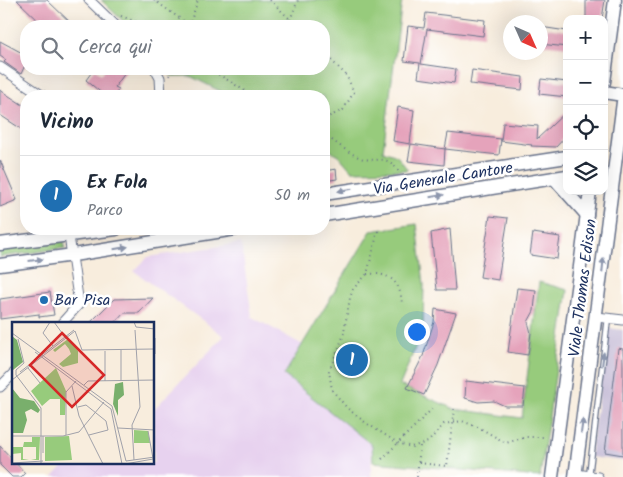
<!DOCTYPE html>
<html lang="it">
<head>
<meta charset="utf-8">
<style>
	:root { --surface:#fff; --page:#f2f2f3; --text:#1f2937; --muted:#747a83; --line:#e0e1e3; --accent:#1f6fb2 }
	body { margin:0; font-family:Kalam,sans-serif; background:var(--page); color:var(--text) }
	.controls { position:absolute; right:15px; top:15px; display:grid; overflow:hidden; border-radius:10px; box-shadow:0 5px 20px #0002 }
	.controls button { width:45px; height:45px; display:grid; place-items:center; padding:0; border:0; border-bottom:1px solid var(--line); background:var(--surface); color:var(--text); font:25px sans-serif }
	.compass { position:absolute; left:503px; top:15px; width:45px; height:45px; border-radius:50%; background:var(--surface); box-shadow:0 5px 20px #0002; rotate:135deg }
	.you { position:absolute; left:416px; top:331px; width:18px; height:18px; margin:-12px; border:4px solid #fff; border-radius:50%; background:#1a73e8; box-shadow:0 0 0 8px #1a73e833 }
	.badge { display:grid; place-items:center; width:32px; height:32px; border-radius:50%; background:var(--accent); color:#fff; font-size:16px; font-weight:700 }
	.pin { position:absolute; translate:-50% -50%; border:2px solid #fff; box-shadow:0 1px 5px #0006 }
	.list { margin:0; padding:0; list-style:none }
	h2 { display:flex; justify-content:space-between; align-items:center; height:65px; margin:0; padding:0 20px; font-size:21px }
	h2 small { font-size:16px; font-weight:400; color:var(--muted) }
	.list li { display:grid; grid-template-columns:32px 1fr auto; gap:15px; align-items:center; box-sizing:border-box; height:80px; padding:0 20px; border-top:1px solid var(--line) }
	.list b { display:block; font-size:19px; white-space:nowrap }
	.list p { margin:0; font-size:16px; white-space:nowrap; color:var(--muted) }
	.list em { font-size:16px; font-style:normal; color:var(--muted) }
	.icon { flex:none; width:28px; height:28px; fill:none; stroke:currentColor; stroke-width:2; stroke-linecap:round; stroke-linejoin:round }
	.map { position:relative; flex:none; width:623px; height:477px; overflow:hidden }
	.search { position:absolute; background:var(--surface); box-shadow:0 5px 20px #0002; left:20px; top:20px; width:310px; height:55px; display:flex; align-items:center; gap:12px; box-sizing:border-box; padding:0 18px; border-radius:20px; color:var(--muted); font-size:19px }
	.panel { position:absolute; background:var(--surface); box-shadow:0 5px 20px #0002; left:20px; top:90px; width:310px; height:145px; border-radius:20px }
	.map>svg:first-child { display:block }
</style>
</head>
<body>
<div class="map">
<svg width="623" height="477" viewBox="0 0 623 477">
	<rect width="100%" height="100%" fill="#fff"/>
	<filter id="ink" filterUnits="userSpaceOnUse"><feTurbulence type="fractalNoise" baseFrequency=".02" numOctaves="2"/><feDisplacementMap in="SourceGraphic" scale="10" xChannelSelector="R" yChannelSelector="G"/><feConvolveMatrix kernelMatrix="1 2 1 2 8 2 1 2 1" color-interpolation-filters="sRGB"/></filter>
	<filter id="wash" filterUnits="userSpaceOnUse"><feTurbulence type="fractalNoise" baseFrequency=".0096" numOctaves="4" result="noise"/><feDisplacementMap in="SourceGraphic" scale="20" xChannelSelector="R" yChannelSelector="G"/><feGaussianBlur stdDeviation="1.12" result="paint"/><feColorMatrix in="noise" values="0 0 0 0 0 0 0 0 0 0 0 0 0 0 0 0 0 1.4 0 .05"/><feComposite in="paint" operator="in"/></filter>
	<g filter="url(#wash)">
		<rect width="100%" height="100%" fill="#f8eddd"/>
		<path fill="#e7d2ef" d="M241 243 252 317 303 345 285 375 372 445 371 477H53L67 463H154V409L224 336 134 271 148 257Z"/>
		<path fill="#c8bfd8" d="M608 328 623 330V461L590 457Z"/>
		<g fill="#97cb7c" stroke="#597d6d">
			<path d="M101 0H402L383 151 397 156 408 170 352 171 338 155 324 147V96H230L190 76H171L167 69H324V26H128Z"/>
			<path d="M417 224 424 284 423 329 400 385 454 409 522 418 539 282 568 290 540 477 373 462 372 445 284 375 371 231Z"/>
			<path d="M64 241 65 248 0 257V249Z"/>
		</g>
		<g id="blocks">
			<g fill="#e5a3bb">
				<path d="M17 0H47L74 26H44Z"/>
				<path d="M586 0H605L602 19H586Z"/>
				<path d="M426 13 485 20 483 36 427 29 421 64 456 69 454 83 418 78 420 63 404 61 408 26 424 28Z"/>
				<path d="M540 27 567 31V47L540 44Z"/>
				<path d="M0 41 26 55V63L21 74 4 62 6 60 0 56Z"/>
				<path d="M94 69 101 74 105 69H128L115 87 119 89 114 96H105L86 80Z"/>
				<path d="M472 70 523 77 522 90 470 84Z"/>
				<path d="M541 79 567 82V97L539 94Z"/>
				<path d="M0 90 26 107V132L0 115Z"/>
				<path d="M398 107 414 110 410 144 393 141Z"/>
				<path d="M567 111V135L556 147 531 146 532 145 501 141 503 123 538 126 537 139Z"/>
				<path d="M448 133 501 139 499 155 445 149Z"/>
				<path d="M411 144 445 149 444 165 408 161Z"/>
				<path d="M0 160 17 200 0 207Z"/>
				<path d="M336 169 337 179 324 181V171Z"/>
				<path d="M490 216 508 218 498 280 480 277Z"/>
				<path d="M450 229 455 290H437L431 233Z"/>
				<path d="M533 233 560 237 557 259 530 255Z"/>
				<path d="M517 288 536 290 534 311 528 322 531 333 528 355 508 352Z"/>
				<path d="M50 292 54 315 39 317V314L0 319V299Z"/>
				<path d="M153 298 139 313H124L115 323H90L114 299Z"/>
				<path d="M435 309 456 313 438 365 424 395 407 388 423 356 434 322Z"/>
				<path d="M618 348 623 349V455L605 452Z"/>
				<path d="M466 381 525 388 523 406H505L494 401 478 402 465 398Z"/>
				<path d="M0 446 25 473 21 477H12L0 465Z"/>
			</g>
		</g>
	</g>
	<g filter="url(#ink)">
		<use href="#blocks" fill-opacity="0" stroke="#68728a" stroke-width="1"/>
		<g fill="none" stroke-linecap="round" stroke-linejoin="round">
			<g stroke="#68728a" stroke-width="7">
				<path id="lane" d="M589 476 608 318"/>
			</g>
			<g stroke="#68728a" stroke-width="11">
				<g id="street">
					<path d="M89 0 116 26"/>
					<path d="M0 67 43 96"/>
					<path d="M155 69 160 78 161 96"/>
					<path d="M160 229 162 241"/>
					<path d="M597 317 623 320"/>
					<path d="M62 323 79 304 69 236"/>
					<path d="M0 387 14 373"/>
					<path d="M576 474 598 477"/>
				</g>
			</g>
			<g stroke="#68728a" stroke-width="15">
				<g id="secondary">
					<path d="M604 82 615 0"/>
					<path d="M604 92 623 95"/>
					<path d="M554 178 587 215"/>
					<path d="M324 194 567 157"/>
					<path d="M324 215 567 176"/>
					<path d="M0 244 116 229"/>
					<path d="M0 265 73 255 235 229"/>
					<path d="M552 477 590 191"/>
					<path d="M575 477 623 102"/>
				</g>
			</g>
			<g stroke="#68728a" stroke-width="2" stroke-dasharray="1 4" stroke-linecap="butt">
				<path d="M154 0 189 25"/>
				<path d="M270 0 297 26"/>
				<path d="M121 16 147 26"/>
				<path d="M290 20 298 0"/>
				<path d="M189 26 198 0"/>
				<path d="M324 53 346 75 354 92 343 110 324 119"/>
				<path d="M210 69 253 96"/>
				<path d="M169 76 175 69"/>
				<path d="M324 134C333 141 354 157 364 159 380 162 387 154 399 172"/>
				<path d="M378 231 367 274 353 289 350 298 343 337 329 371 332 390 347 408 366 423 398 443 411 447 428 442 444 424 462 421 478 427 506 443 526 437H546"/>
				<path d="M367 274C390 272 401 282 402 305"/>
				<path d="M382 459 435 406"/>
				<path d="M419 463 447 466 454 409"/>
				<path d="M417 477 420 446"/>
			</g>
			<use href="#lane" stroke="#fff" stroke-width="4.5"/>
			<use href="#street" stroke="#fff" stroke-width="9"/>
			<use href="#secondary" stroke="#fff" stroke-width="12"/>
		</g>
		<defs><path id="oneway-solid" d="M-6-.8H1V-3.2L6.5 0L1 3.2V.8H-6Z" transform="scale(1.25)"/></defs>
		<g fill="#8d97ae">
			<use href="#oneway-solid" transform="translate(345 190) rotate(170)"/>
			<use href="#oneway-solid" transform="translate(437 196) rotate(-9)"/>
			<use href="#oneway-solid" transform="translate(121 248) rotate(-10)"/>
			<use href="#oneway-solid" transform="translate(36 260) rotate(-7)"/>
			<use href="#oneway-solid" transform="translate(603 265) rotate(-84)"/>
			<use href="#oneway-solid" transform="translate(603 359) rotate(-83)"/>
			<use href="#oneway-solid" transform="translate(582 426) rotate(-82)"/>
		</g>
	</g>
	<circle fill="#1f6fb2" stroke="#fff" stroke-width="2" cx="44" cy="300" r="5"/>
	<g text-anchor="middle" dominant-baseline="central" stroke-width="5" stroke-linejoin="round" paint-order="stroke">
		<g font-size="16" fill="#1b2f5e" stroke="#fff">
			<text transform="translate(443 179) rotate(-9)">Via Generale Cantore</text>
			<text transform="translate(583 288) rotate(-83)">Viale Thomas Edison</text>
		</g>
		<g font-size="16" fill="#1b2f5e" stroke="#fff" text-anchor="start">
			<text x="54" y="300">Bar Pisa</text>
		</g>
	</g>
	<g transform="translate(12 322)">
		<rect width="142" height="142" fill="#f8eddd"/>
		<path d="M56 17 66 29V41L51 45 47 42 59 32 57 27 53 22 43 30 41 28ZM44 46 54 69 53 93H48V77H38L30 84 19 69ZM122 108 136 109 138 121H122ZM57 114 60 138 33 139V115ZM20 115H28L27 138H19L24 137V125H11V137L17 138H9V131L0 132V125H11L12 120H20Z" fill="#97cb7c"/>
		<path d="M0 14 5 18 11 40 1 48ZM111 60 112 73 106 78V94L101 82 103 62ZM0 66 8 76 22 79 28 88 26 91 19 87 13 90 15 98 11 111H0Z" fill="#79af6c"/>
		<path fill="none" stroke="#a0a1aa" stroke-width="1" d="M38 0 31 11 41 24M42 0 53 15M122 0 124 5 143 7M63 9 70 28 142 27M0 11 100 84 114 139 143 135M143 16V32M109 28V59M93 29V59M23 30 99 87 110 142M16 46 28 61M8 50 62 8M4 53 29 86V142M4 53V48L12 41 6 17M0 58 63 9M72 63 76 59 143 58M60 64 67 94 91 142M66 85 74 83 94 99 96 108 77 113M106 106 143 108M136 109 142 142M54 113V70L64 59M0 114H51L67 110 92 80M31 114V131M122 138 120 103 128 85 123 8M0 141 31 139M113 142 141 137"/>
		<path fill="#d62828" fill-opacity="0.15" stroke="#d62828" stroke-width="2.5" d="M50 11 92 53 60 85 18 43Z"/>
		<rect width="142" height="142" fill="none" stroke="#1b2f5e" stroke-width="2.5"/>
	</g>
</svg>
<div class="controls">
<button>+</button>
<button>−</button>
<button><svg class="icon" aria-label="locate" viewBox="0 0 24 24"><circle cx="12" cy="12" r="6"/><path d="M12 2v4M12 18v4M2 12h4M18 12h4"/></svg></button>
<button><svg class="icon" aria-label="layers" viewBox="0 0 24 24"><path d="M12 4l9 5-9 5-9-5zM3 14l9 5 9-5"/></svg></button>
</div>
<svg class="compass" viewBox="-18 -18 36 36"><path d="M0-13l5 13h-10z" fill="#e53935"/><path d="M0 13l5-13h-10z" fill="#747a83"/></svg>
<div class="you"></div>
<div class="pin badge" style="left:352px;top:360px">1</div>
<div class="search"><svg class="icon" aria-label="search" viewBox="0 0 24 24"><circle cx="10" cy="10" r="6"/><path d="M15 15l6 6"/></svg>Cerca qui</div>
<section class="panel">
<h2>Vicino<small></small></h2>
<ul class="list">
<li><span class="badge">1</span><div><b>Ex Fola</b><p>Parco</p></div><em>50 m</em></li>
</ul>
</section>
</div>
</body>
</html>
